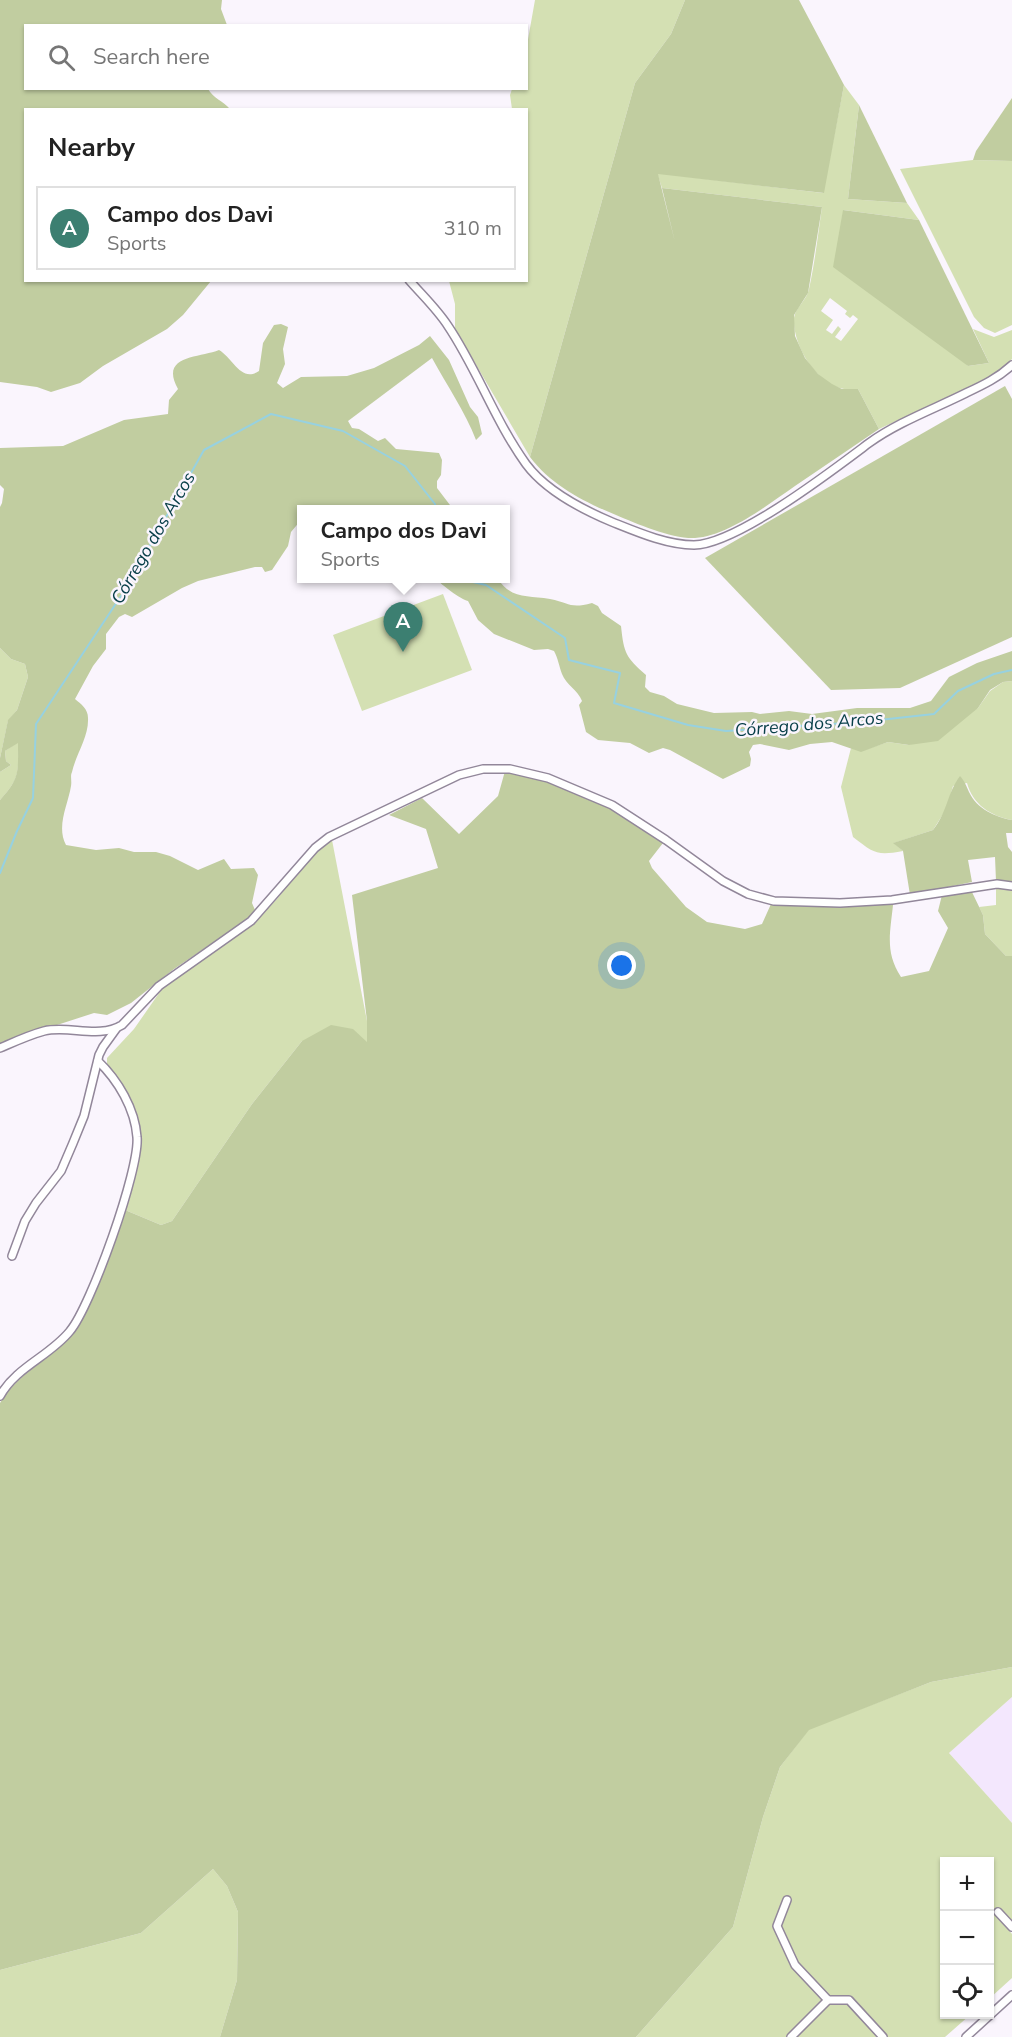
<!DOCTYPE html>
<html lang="en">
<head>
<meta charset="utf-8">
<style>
	:root { --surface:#fff; --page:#f2f2f2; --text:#222; --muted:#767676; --line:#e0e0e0; --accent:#3c7f71 }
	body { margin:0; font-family:"Nunito Sans",sans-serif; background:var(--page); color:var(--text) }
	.controls { position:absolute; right:18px; bottom:18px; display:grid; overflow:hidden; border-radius:0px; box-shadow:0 2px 4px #0004 }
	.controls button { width:54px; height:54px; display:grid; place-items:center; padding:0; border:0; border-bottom:2px solid var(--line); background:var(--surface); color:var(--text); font:30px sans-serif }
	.you { position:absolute; left:622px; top:966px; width:21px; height:21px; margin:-15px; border:4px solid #fff; border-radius:50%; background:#1a73e8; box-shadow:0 0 0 9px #1a73e833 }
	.badge { display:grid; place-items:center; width:39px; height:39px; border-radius:50%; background:var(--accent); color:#fff; font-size:20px; font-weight:700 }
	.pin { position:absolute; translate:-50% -50px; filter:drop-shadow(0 2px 3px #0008) }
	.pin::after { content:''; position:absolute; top:32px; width:21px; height:18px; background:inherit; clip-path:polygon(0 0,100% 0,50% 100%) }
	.popup { position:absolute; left:297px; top:505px; width:213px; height:78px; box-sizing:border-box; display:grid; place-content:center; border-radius:0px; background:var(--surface); filter:drop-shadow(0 2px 4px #0005); font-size:20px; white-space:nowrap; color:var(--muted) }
	.popup b { font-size:22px; color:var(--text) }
	.popup::after { content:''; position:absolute; left:50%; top:100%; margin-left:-12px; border:12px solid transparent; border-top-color:var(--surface) }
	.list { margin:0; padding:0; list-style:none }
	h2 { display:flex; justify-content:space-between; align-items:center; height:78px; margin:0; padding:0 24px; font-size:26px }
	h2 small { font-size:20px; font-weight:400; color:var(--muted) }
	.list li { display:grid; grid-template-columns:39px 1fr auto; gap:18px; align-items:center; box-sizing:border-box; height:84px; margin:0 12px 12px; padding:0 12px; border:2px solid var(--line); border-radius:0px }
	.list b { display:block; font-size:22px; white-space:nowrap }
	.list p { margin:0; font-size:20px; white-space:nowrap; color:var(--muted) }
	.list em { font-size:20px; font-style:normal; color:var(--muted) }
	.icon { flex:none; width:33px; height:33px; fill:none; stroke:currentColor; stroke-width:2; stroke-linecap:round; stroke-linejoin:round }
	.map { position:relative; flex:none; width:1012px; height:2037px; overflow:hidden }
	.search { position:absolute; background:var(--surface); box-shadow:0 2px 4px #0004; left:24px; top:24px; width:504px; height:66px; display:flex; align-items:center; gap:15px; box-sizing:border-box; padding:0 21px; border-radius:0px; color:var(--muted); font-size:22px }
	.panel { position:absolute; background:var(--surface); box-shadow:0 2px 4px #0004; left:24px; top:108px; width:504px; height:174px; border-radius:0px }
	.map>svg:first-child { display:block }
</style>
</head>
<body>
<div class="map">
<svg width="1012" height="2037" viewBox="0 0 1012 2037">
	<rect width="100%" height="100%" fill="#faf5fd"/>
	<path fill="#f3e7fd" d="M1012 1697V1823L949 1753Z"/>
	<g fill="#d4e0b3" fill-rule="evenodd">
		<path d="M535 0H685L671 34 635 83 530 457 455 329V304L449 281 526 280V110L512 109 510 95 512 89 526 88 527 45Z"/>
		<path d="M844 85 859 105 848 199 907 203 919 220 843 210 968 366 989 363 973 329 994 337 1012 330V359L997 374 879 429 858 389C853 389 848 390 844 389 816 385 792 344 794 318 795 308 807 300 809 289 815 262 818 234 822 207L662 188 657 173 823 193ZM830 298 847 311 845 314 850 318 853 315 858 319 841 341 835 337 841 329 838 326 832 334 826 330 833 320 821 311Z"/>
		<path d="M973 160 1012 161V325L995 333 984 328 974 317 900 169Z"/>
		<path d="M443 594 472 670 362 711 333 635Z"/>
		<path d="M0 648 11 659 25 664 28 677 17 710 8 721 0 758Z"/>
		<path d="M1012 681V820C991 816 973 805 967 783L953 786 947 808 933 830 894 843 903 851C876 856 874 853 853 837L841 787 851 748 861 751 888 742 909 745 978 708 990 691 1003 682Z"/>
		<path d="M18 742C18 772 21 777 0 800V772L11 765 6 761 5 751Z"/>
		<path d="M332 840 367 1021V1043L302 1041 252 1104 172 1221 161 1225 125 1210C133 1184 145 1144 137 1118 131 1098 118 1081 107 1064V1058L134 1029 164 986 253 924 276 900 315 852Z"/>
		<path d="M996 888 1012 890V956H1006L985 934 983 915 979 907 996 905Z"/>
		<path d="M1012 1667V1697L949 1753 1012 1823V1924L999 1908 995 1913 1012 1934V1978L990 1998V1862H944V2014L970 2015 945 2037H636L733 1927 763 1817 780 1767 809 1729 931 1682Z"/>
		<path d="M213 1869 227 1886 238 1912 237 1980 220 2037H0V1970L141 1933Z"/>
	</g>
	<g fill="#c1cda0">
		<path d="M0 0H222L221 9 227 25 26 26V88L208 89C213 98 223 101 230 109L26 110V280L211 281 183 315 167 329 103 366 80 383 51 392 37 387 0 382Z"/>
		<path d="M685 0H799L844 85 824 193 658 174 675 242 662 188 822 207 808 293 794 315 795 336 805 358 818 374 832 384 842 389H858L879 429C851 448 823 467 795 486 769 504 728 536 695 538 672 539 637 524 616 515 584 502 551 485 530 457L635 83 671 34Z"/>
		<path d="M1012 98V161L973 160 976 151Z"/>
		<path d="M859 105 907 203 848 199Z"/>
		<path d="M843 210 919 220 989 363 968 366 833 267Z"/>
		<path d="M281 324 288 327 283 349 285 364 277 383 283 388 301 377 347 376 374 368 419 345 430 336 449 360 470 407 478 417 482 434 476 440C465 411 447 386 432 358L348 421 352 428 359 429 378 441 385 438 396 449 439 453 442 460 441 475 437 481V488L453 509 301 510V520L291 532 288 546 272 570 265 572 262 567H255L198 581 182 588 132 617 125 614 119 617 106 634V649L93 666 75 699C81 704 88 709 88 718 89 737 76 754 72 772 70 776 72 781 71 786 68 805 56 826 66 845L96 850 119 848 134 852H156L170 856 198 870 224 859 231 869 254 868 258 875 252 903 255 910 248 919 174 969 131 1003 107 1015 94 1013 57 1025 43 1028 0 1044V800C20 778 18 772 18 743L5 751 6 761 11 765 0 772V758L8 720 17 710 28 677 25 664 11 659 0 648V507L2 503 4 489 0 485V448L63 446 124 420 168 414 169 400 178 389C159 355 199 358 219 350 233 358 241 383 259 371L263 343 274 325Z"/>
		<path d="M1005 386 1012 399V637L900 688 831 690 705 558Z"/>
		<path d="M436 579H498C512 600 528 595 550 599 570 603 570 609 592 603L598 606 602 613 621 626C624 654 626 657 646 675L645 687 650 692 664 696 677 704 714 713 752 712 760 714 789 711 812 714 857 708H910L931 701 949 677 977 663 1012 651V681L1003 682 990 690 978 708 938 741 909 745 888 742 861 752 832 742 810 744 789 750 760 744 753 745 749 752 751 759 750 766 723 779 670 750 663 748 649 753 630 743 598 740 586 732 579 705 582 701C578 690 566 685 562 674 559 666 558 658 554 651L548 649 534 650 494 634 478 620 468 601C460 599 442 585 436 579Z"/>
		<path d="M505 771 545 781 610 808 663 843 649 861 652 868 686 907 707 922 745 929 762 924 771 904 893 905C890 934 885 952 901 977L929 971 948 928 938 911 942 895 971 890 983 915 985 934 1006 956H1012V1667L931 1682 809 1730 780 1767 763 1817 733 1927 636 2037H220L237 1980 238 1912 227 1886 213 1869 141 1933 0 1970V1403C20 1370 50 1361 73 1333 85 1318 91 1297 98 1279 107 1256 116 1233 125 1210L161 1225 172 1221 252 1104 302 1041 331 1025 353 1029 367 1042V1021L352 895 438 868 426 829 389 815 422 798 459 834 498 796Z"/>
		<path d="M960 776C965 782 966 785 969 792 977 809 995 817 1012 820V833H1006L1008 847 1012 852V883L996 881 995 857 968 860 972 882 910 895 903 851 893 843 933 830C948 811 947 793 960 776Z"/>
	</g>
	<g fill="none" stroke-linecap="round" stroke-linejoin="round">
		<g stroke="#97d1e0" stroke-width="2">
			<path d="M455 578 486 585 565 638 569 660 620 673 614 703 688 725 726 731 861 722 934 714 958 691 994 674 1012 670"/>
			<path d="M0 873 17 831 33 798 36 724 123 593 204 450 271 414 343 431 405 466 435 504V510"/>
		</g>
		<g stroke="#92879a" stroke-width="10">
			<g id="minor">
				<path d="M409 280C422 295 437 309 448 326 477 369 495 421 526 464 546 491 581 509 612 522 637 532 667 545 694 545 737 544 833 470 869 443 898 422 934 409 966 393 983 385 998 378 1012 365"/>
				<path d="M0 1048C14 1042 29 1035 44 1031 69 1025 99 1039 122 1025L159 986 251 921 315 848 329 837 459 775 483 769H510L548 778 612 805 666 840 723 881 748 894 774 901 840 903 892 900 997 884 1012 886"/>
				<path d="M12 1256 25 1221 36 1203 61 1171 73 1143 84 1116 99 1055 103 1047 116 1029"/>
				<path d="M0 1396C16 1367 50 1356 70 1331 91 1306 140 1169 137 1137 135 1109 118 1080 98 1061"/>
				<path d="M787 1900 777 1926 795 1965 828 2000"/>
				<path d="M998 1912 1012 1927"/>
				<path d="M791 2037 828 2000H849L883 2037"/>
				<path d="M966 2037 1012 1995"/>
			</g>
		</g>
		<use href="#minor" stroke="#fff" stroke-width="7"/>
	</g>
	<g text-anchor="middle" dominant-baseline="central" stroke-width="5" stroke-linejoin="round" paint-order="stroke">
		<g font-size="18" font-style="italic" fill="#073e48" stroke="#faf5fd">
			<text transform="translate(153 538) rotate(-60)">Córrego dos Arcos</text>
			<text transform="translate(809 724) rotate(-5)">Córrego dos Arcos</text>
		</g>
	</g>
</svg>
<div class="controls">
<button>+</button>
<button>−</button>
<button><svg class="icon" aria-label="locate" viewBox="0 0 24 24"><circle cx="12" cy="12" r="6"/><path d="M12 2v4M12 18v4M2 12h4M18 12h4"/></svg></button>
</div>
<div class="you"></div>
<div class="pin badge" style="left:403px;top:652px">A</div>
<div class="popup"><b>Campo dos Davi</b>Sports</div>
<div class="search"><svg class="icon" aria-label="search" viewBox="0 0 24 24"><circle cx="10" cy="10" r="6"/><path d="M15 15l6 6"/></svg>Search here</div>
<section class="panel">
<h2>Nearby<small></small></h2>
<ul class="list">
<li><span class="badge">A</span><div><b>Campo dos Davi</b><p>Sports</p></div><em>310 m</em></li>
</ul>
</section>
</div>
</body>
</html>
